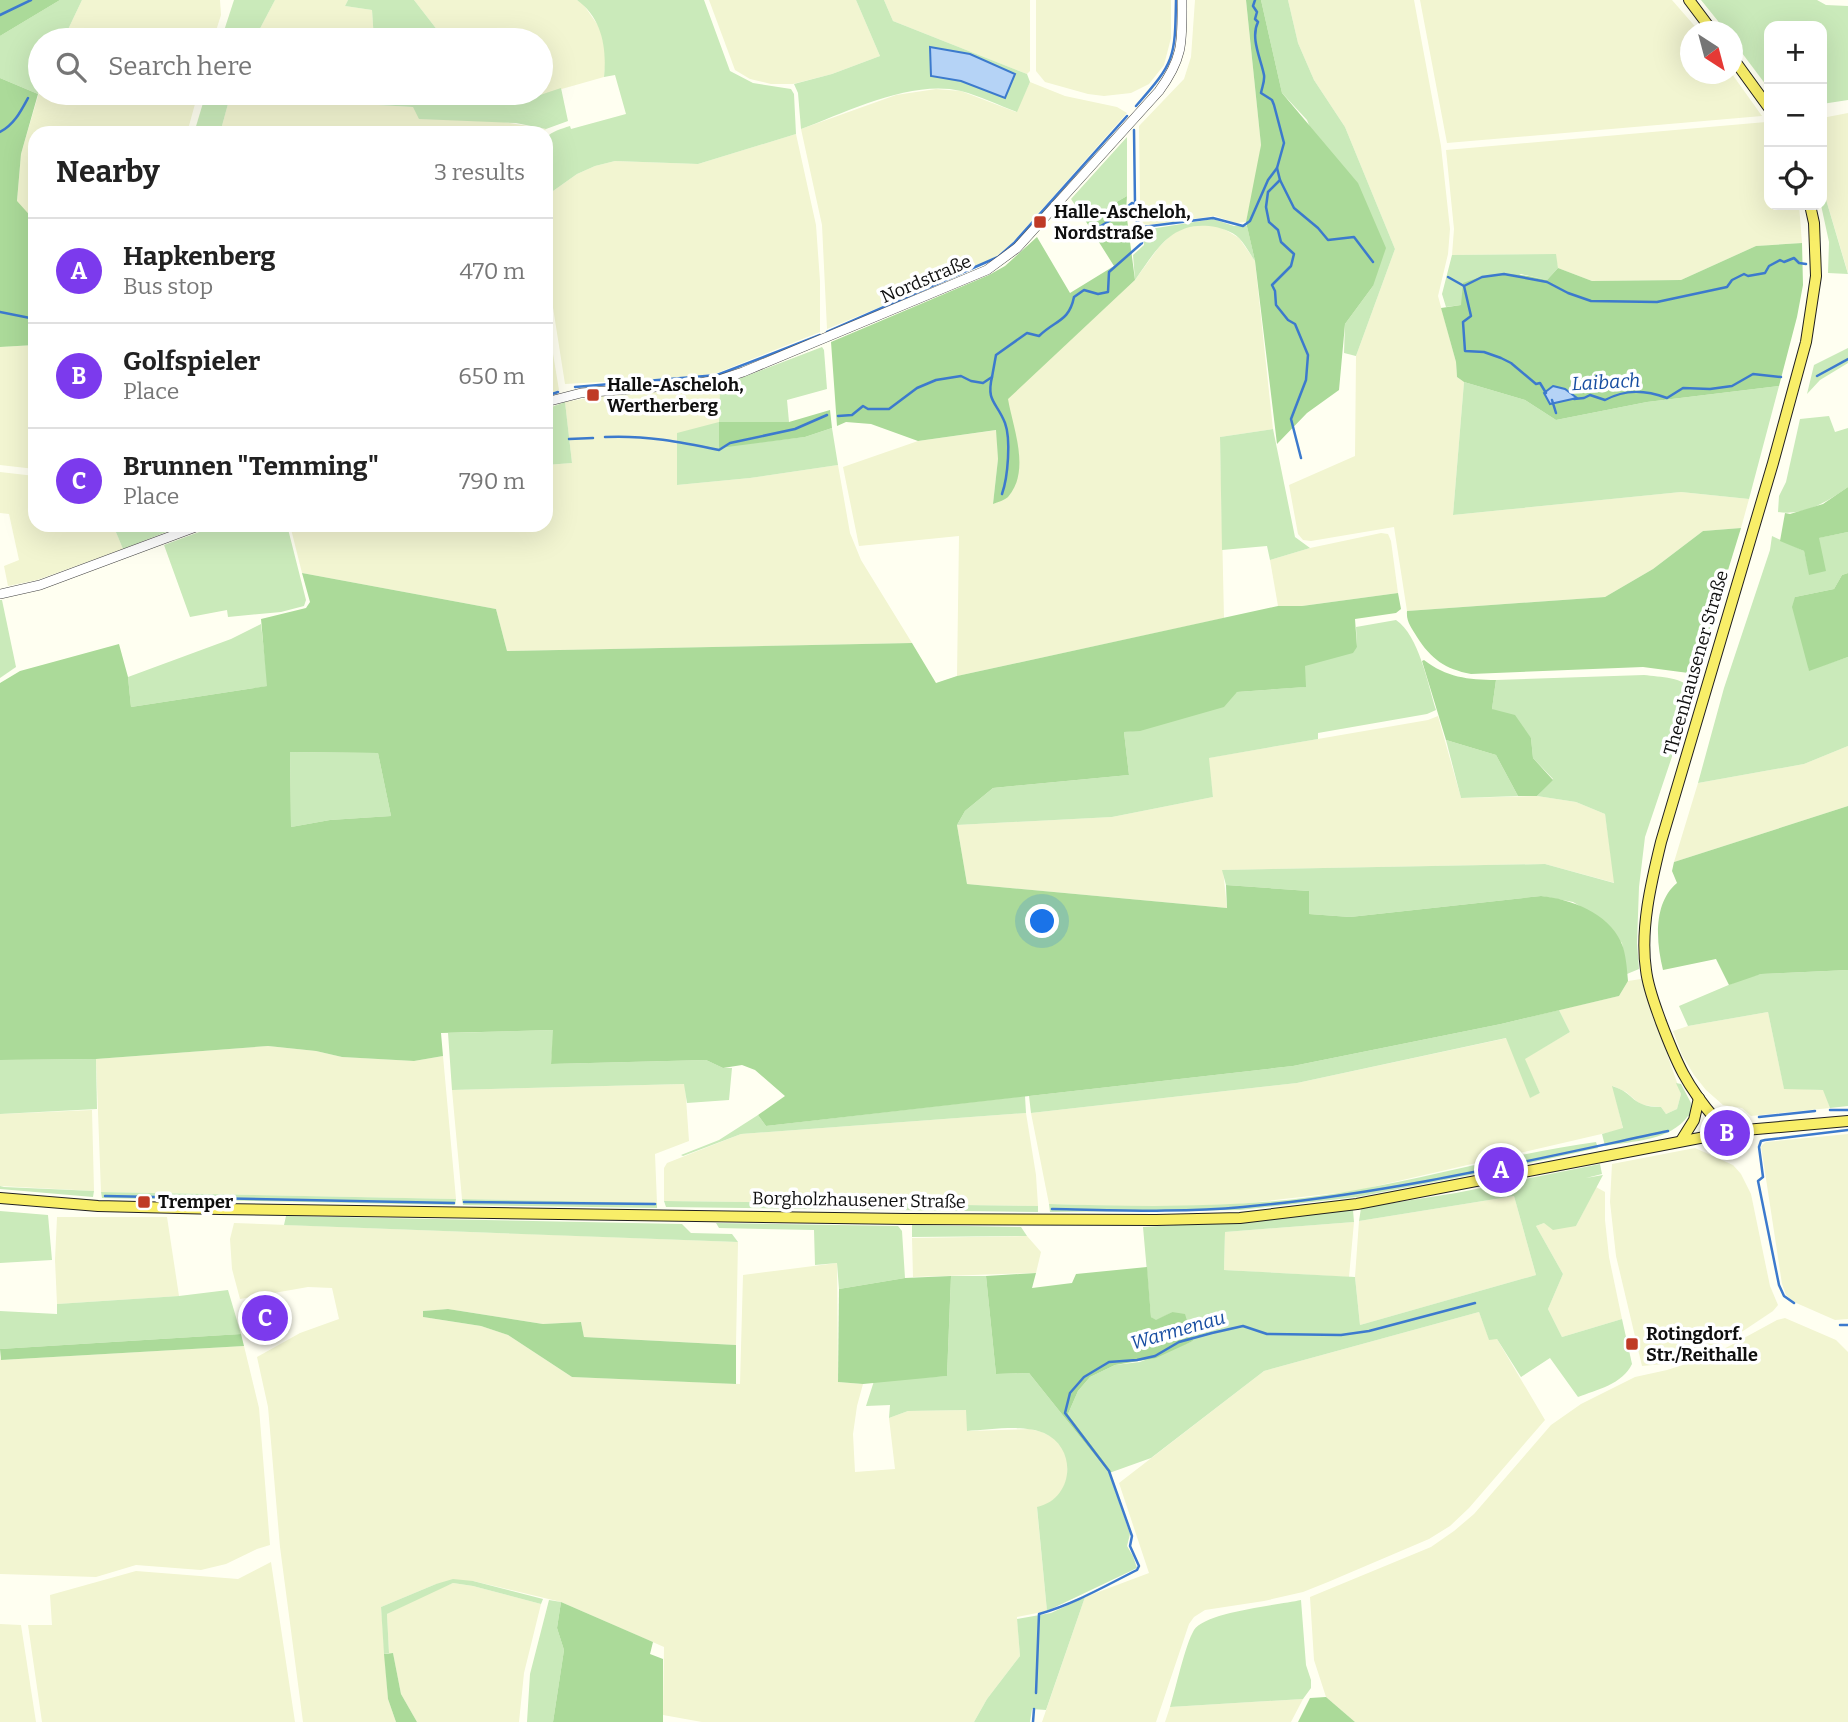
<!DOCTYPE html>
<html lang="en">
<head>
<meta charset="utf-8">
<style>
	:root { --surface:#fff; --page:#f6f6f6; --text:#222; --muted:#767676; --line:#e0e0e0; --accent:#7c3aed }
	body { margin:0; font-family:Bitter,serif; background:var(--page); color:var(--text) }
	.controls { position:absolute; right:21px; top:21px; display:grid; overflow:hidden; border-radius:14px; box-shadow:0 7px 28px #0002 }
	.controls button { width:63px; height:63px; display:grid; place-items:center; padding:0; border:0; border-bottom:2px solid var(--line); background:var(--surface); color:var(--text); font:35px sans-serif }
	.compass { position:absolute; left:1680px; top:21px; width:63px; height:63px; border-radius:50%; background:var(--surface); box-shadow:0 7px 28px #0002; rotate:144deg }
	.you { position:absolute; left:1043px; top:922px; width:24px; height:24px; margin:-18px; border:5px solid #fff; border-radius:50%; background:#1a73e8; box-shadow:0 0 0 10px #1a73e833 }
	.badge { display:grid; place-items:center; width:46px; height:46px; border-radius:50%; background:var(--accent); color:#fff; font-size:23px; font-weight:700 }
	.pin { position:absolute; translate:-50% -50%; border:4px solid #fff; box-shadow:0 2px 7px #0006 }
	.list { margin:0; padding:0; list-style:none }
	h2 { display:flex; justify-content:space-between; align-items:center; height:91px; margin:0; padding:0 28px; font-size:30px }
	h2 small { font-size:23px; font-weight:400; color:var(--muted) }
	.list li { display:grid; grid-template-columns:46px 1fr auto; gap:21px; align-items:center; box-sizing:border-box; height:105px; padding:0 28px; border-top:2px solid var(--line) }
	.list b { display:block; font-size:26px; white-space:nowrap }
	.list p { margin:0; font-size:23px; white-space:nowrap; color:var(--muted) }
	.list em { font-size:23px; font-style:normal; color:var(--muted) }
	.icon { flex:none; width:38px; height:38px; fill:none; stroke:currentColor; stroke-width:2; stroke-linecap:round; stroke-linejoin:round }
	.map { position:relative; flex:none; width:1848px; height:1722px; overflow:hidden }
	.search { position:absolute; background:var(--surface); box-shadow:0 7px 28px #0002; left:28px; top:28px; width:525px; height:77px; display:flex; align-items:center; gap:18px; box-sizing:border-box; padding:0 24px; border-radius:38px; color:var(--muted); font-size:26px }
	.panel { position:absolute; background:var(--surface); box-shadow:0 7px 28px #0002; left:28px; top:126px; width:525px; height:406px; border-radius:21px }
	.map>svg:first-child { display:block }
</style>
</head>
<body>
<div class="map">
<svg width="1848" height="1722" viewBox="0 0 1848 1722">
	<rect width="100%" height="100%" fill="#fffff1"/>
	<g fill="#f2f5d1">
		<path d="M82 0H220L221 15 213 40H63Z"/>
		<path d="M275 0H348L345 6 372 10 374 40H254Z"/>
		<path d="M414 0H577L583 4 602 31 606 57 604 77 537 96 533 93H541V40H445Z"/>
		<path d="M709 0H856L880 56 832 74 793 84H771L750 79 735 70Z"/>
		<path d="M884 0H1030V71L1027 74 893 21Z"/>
		<path d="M1036 0H1171V38L1164 65 1149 84 1131 93 1104 96 1088 94 1045 82 1036 71Z"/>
		<path d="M1195 0H1246L1261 145 1258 168 1246 222 1236 223 1215 216 1148 225 1143 224 1140 202 1139 126 1184 79 1191 57Z"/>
		<path d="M1288 0H1414L1441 146 1450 229 1448 254 1438 296 1456 362 1457 377 1464 382 1453 515 1681 492 1749 499 1741 528 1703 531 1653 569 1605 597 1407 611 1394 527 1311 541 1303 540 1298 534 1289 485 1355 456 1356 356 1395 249 1345 127 1314 80 1298 43Z"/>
		<path d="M1420 0H1672L1699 31 1690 32V74H1732L1762 116 1447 143Z"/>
		<path d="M1030 82 1065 96 1117 107 1127 113 1013 242 998 255 984 264 827 329 822 225 801 129 896 95 936 89 961 91 1016 112Z"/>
		<path d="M40 89V93H198L187 133H35V221L17 202 21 154Z"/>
		<path d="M231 93H377L378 105 413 107 546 129 543 133H220Z"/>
		<path d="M1848 113V273L1822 186V118Z"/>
		<path d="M1766 122 1769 128V205H1799L1802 243 1756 246 1681 280 1592 281 1558 268 1555 254 1452 255 1454 229 1446 150Z"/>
		<path d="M796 134 816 225 820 281V332L717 373 691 377 565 384 546 263V196L577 174 595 166 615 161 698 164Z"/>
		<path d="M1195 224 1219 226 1239 238 1255 261 1273 429 1220 437 1224 618 957 676 959 536 859 546 843 467 918 441 997 430 998 459 993 504 1019 456 1007 399 1135 280 1159 247 1174 232Z"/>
		<path d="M546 311 559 390 546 395Z"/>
		<path d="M35 345V469L0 465V347Z"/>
		<path d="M720 386 719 423 677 485 750 478 838 465 850 533 861 560 912 643 507 651 496 609 302 573 290 525H546V465L572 463 565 402 594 397Z"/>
		<path d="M0 472 35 476V525H113L123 549 37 580 8 586 4 566 19 560 9 514 0 513Z"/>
		<path d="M1381 533 1388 534 1391 541 1398 593 1302 606H1278L1270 560 1310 548Z"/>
		<path d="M1438 716 1461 798 1537 796 1576 802 1605 814 1615 883 1545 864 1223 870 1227 908 967 884 957 825 1112 817 1213 797 1208 758 1428 720Z"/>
		<path d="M1848 746V806L1674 862 1698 783 1804 764Z"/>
		<path d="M1641 979 1681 1094 1677 1109 1666 1114 1661 1107 1641 1105 1626 1092 1613 1086 1623 1129 1355 1191 1240 1204 1155 1207 1049 1204 1031 1113 1297 1083 1507 1038 1531 1097 1540 1093 1524 1059 1570 1032 1559 1010 1619 996 1628 981Z"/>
		<path d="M1768 1012 1784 1088 1824 1090 1830 1108 1751 1116 1742 1108 1723 1105 1706 1090 1694 1075 1682 1055 1673 1031 1688 1026Z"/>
		<path d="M268 1046 316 1051 342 1057 414 1061 443 1056 456 1199 101 1192 96 1059Z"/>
		<path d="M685 1084 689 1141 655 1154 657 1203 462 1199 452 1090Z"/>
		<path d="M92 1110 94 1191 0 1186V1114Z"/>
		<path d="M1026 1113 1036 1175 1038 1206 664 1201V1168L667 1163 741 1134Z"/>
		<path d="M1848 1134V1319L1835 1320 1794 1302 1786 1295 1782 1284 1761 1146 1766 1142Z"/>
		<path d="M1695 1148 1733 1165 1741 1174 1751 1194 1770 1286 1778 1305 1773 1311 1743 1331 1709 1349 1664 1364 1642 1366 1616 1256 1610 1202 1612 1164Z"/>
		<path d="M1596 1187 1605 1192V1220L1609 1257 1622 1319 1562 1337 1548 1309 1563 1274 1536 1226 1544 1223 1576 1226Z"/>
		<path d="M1514 1196 1536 1275 1360 1325 1355 1277 1359 1221Z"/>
		<path d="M57 1217H167L179 1296 57 1304 55 1260Z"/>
		<path d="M1354 1222 1349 1277 1224 1270 1225 1232Z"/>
		<path d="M234 1223 738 1242 736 1345 584 1337 581 1322 543 1324 448 1309 423 1311V1317L481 1326 508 1335 572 1377 740 1384 743 1275 837 1263 838 1382 863 1384 857 1406 853 1434 855 1472 895 1469 889 1418 908 1411 967 1410 968 1431 1030 1429 1042 1432 1054 1438 1062 1447 1068 1461 1067 1479 1061 1493 1046 1506 1037 1508 1047 1611 1017 1617 1020 1656 987 1699 974 1722H702L663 1715 664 1647 561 1602 473 1581 436 1584 381 1607 388 1699 396 1722H303L280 1547 268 1407 257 1357 300 1333 339 1319 332 1288 308 1287 240 1299 232 1269 230 1239Z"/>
		<path d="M1027 1236 1041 1252 1036 1273 913 1277 912 1238Z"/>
		<path d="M1479 1312 1489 1339H1497L1545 1420 1469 1508 1450 1526 1429 1539 1328 1582 1303 1592 1264 1601 1205 1610 1194 1617 1189 1624 1156 1722H1042L1085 1597 1149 1573 1119 1483 1264 1371Z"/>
		<path d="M1785 1318 1836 1340 1848 1352V1722H1355L1326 1697 1314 1660 1310 1597 1431 1547 1454 1531 1474 1514 1551 1425 1581 1404 1635 1377 1667 1370 1711 1356 1777 1320Z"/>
		<path d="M244 1346 259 1408 270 1545 257 1549 226 1564 201 1570 136 1565 96 1577 0 1574V1357L1 1360Z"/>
		<path d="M271 1562 295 1722H42L28 1625H52L50 1595 136 1571 238 1579Z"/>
		<path d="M453 1583 473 1586 541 1604 524 1673 519 1722H417L401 1694 393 1653H389L387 1614 435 1590Z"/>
		<path d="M0 1624 21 1625 36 1722H0Z"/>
		<path d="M1303 1699 1291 1722H1165L1170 1707Z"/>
	</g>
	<g fill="#caeaba" fill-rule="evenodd">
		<path d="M60 0H82L63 40H40V89L38 94 0 78V36Z"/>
		<path d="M234 0H275L254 40H221Z"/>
		<path d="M348 0H414L445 40H374L372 10 345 6Z"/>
		<path d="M577 0H704L730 71 753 83 791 89 794 94 796 134 698 164 615 161 595 166 577 174 546 196V138C552 131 561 129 570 126L571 129 626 114 615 75 604 77C607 48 602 18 577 0Z"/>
		<path d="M856 0H884L893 21 1027 74 1030 82 1017 112C998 105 980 96 961 91 912 79 847 112 801 129L798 93 794 84 832 74 880 56ZM930 48 1005 98 961 81 931 76Z"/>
		<path d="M1261 0H1288L1298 43 1314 80 1345 127 1395 249 1356 356 1344 353 1345 324 1373 286 1307 120 1282 93Z"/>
		<path d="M1701 0H1817L1826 5 1848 6V100L1822 104V26H1769V89L1733 41 1732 32 1726 31Z"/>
		<path d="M561 88 568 121 546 129 516 123 419 119 413 107 378 105 377 93H533L537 96Z"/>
		<path d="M206 93H231L220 133H194Z"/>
		<path d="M1127 137V196L1085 220 1071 199Z"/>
		<path d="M1822 186 1848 274 1828 273 1829 242 1821 205Z"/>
		<path d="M1213 219 1234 226H1247L1255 261C1250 254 1245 244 1239 238 1232 231 1219 227 1209 226 1170 222 1155 252 1135 280L1133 255 1144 245V230Z"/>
		<path d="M1556 254 1558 268 1547 280 1521 274 1461 305 1446 307 1442 294 1452 255Z"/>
		<path d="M822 347 824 350 827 389 787 400 789 422H719V447L805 437 832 428 838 465 750 478 677 485V433L719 422 720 386Z"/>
		<path d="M1848 348V363L1820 380 1807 394 1814 365Z"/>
		<path d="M1464 382 1525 400 1556 420 1647 402 1779 386 1749 499 1681 492 1453 515Z"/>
		<path d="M565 402 572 463 546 465V409Z"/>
		<path d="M1829 416 1835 432 1848 428V487C1827 502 1804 516 1778 512L1779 496 1786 482 1800 419Z"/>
		<path d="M1273 429 1295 537 1310 548 1270 560 1267 546 1222 550 1220 437Z"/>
		<path d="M113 525H184L123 549Z"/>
		<path d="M218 525H287L306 600 304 606 281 612 228 617 227 610 190 617 164 545Z"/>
		<path d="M1848 532V573L1842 575 1834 589 1795 597 1809 670 1848 657V746L1804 764 1698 783 1724 688 1770 550 1772 536 1804 551 1810 575 1818 538Z"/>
		<path d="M0 600H2L16 667 0 678Z"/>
		<path d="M1396 620C1419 635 1428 685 1436 710L1427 714 1318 733V739L1209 758 1213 797 1112 817 957 825 965 811 993 788 1129 775 1124 732 1141 730 1237 692 1305 687V665L1357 647 1356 627Z"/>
		<path d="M261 624 268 686 131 707 128 677 231 639Z"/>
		<path d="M1644 675C1660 677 1684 677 1694 691L1645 837 1639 887 1637 943 1639 969 1627 974 1622 943 1600 918 1573 902 1541 896 1350 917 1309 914V891L1226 885 1222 870 1545 864 1614 883 1605 814 1576 802 1537 796 1553 779 1533 758 1531 738 1492 709 1496 680Z"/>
		<path d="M1446 740 1496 755 1518 796 1461 798Z"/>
		<path d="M290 752 378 753 391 816 330 820 291 827Z"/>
		<path d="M1848 970V1106L1830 1108 1823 1090 1784 1089 1768 1012 1688 1026 1679 1006 1745 978 1761 974Z"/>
		<path d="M1559 1010 1570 1032 1525 1059 1540 1093 1530 1098 1506 1038 1297 1083 1031 1113 1029 1096 1293 1066 1501 1024Z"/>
		<path d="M554 1030 551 1064 706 1060 723 1068H732L729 1100 687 1103 684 1084 452 1090 448 1033Z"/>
		<path d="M96 1059 97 1109 0 1114V1060Z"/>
		<path d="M1676 1083 1681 1084 1691 1103V1116H1688C1670 1141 1633 1141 1605 1146L1602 1134 1623 1128 1612 1086C1636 1093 1630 1107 1661 1107L1666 1114 1677 1109 1681 1094Z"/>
		<path d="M1025 1096 1026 1113 741 1134 683 1156 681 1155 719 1140 758 1115 766 1126Z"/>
		<path d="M1596 1142 1598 1148 1512 1167 1510 1165 1501 1169 1357 1197 1240 1210 1050 1212 1049 1204C1151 1207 1255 1209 1356 1190 1437 1176 1514 1153 1596 1142Z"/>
		<path d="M1600 1164 1602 1174 1586 1178 1603 1175 1576 1226 1553 1230 1544 1223 1536 1226 1563 1274 1548 1309 1562 1337 1622 1319 1632 1364C1623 1384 1596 1390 1578 1397L1550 1358 1521 1377 1497 1339 1489 1340 1479 1312 1264 1371 1151 1458 1112 1472 1068 1414 1078 1391 1090 1377 1115 1365 1140 1362 1193 1341 1172 1312 1156 1321 1151 1317 1143 1227 1225 1222 1353 1210 1354 1222 1225 1232 1224 1270 1355 1277 1360 1325 1536 1275 1514 1196 1359 1221 1361 1208 1456 1193Z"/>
		<path d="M0 1186 4 1187 94 1191 93 1197 0 1189Z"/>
		<path d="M101 1192 456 1199 455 1205 102 1198Z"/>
		<path d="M462 1199 657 1203V1208L463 1205Z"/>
		<path d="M664 1201 1038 1206V1212L666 1207Z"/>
		<path d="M0 1211 48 1215 52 1260 0 1263Z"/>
		<path d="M286 1216 682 1224 691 1233 732 1234 738 1242 284 1225Z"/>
		<path d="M716 1223 898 1226 902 1231 905 1278 839 1289 837 1263 815 1265 814 1230 719 1228Z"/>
		<path d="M912 1225 1021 1227 1027 1236 912 1237Z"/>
		<path d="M951 1276H986L996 1374 1029 1373 1109 1473 1130 1534 1127 1546 1133 1556 1137 1568 1047 1611 1037 1507C1074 1499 1078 1448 1044 1433 1025 1424 989 1430 967 1431L966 1410 908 1411 889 1418 890 1405 866 1406 874 1381 947 1376Z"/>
		<path d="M228 1290 241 1334 0 1349V1311L57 1314V1304L179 1296Z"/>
		<path d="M453 1579 473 1581 543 1599 541 1604 473 1586 453 1583 387 1614 389 1653 384 1654 381 1607 436 1584Z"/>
		<path d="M1085 1597 1046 1710 1032 1709 1030 1722H974L987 1699 1020 1656 1017 1619 1051 1613Z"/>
		<path d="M549 1600 561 1602 557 1628 564 1650 553 1722H527L530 1674Z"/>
		<path d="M1301 1600 1306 1665 1311 1680V1688L1303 1699 1170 1707C1176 1688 1185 1645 1194 1630 1205 1612 1278 1605 1301 1600Z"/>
	</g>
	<g fill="#abda99" fill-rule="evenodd">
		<path d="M0 0H60L0 36Z"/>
		<path d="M1246 0H1261L1282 93 1358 183 1386 248 1373 286 1345 324 1339 390 1307 413 1277 444 1255 261 1246 222 1261 145Z"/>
		<path d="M0 78 38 94 21 154 17 201 35 221V345L0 347Z"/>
		<path d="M1127 196 1126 211 1135 280 1008 399C1013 428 1031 471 1008 497 1005 500 998 502 993 504L998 459 996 430 918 441 871 424 846 422 837 426 831 342 989 275 1005 266 1037 237 1070 293 1114 266 1085 220Z"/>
		<path d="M1802 243 1803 285 1797 317 1779 386 1647 402 1556 420 1525 400 1464 382 1457 377 1456 362 1441 308 1461 305 1463 283C1495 271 1513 272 1547 280L1558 268 1592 281 1681 280 1756 246Z"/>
		<path d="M830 410 832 428 805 437 719 448V422H789Z"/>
		<path d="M1848 487V532L1819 538 1826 571 1809 575 1804 551 1780 541 1785 513 1790 514 1823 504Z"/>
		<path d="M1741 528 1696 674 1643 667 1471 674C1445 669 1431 659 1417 637 1412 628 1406 622 1407 611L1605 597 1653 569 1703 531Z"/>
		<path d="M302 573 496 609 507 651 912 643 936 683 957 676 1278 606H1302L1398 593 1401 609 1396 613 1355 619 1357 647 1353 653 1305 666 1306 687 1237 692 1224 707 1140 731 1124 732 1129 775 993 788 965 811 957 825 967 884 1227 908 1226 885 1309 891V914L1350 917 1541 896C1571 899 1608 913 1621 942 1626 953 1627 969 1628 981L1619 996 1501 1024 1293 1066 766 1126 758 1115 785 1096 755 1070 742 1065 723 1068 706 1060 551 1064 553 1030 441 1033 443 1056 414 1061 342 1057 316 1051 268 1046 96 1059 0 1060V683L20 671 119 644 128 677 131 707 267 686 261 619 306 608 310 602ZM290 752 378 753 391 816 330 820 291 827Z"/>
		<path d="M1848 573V657L1809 671 1792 607 1795 597 1834 589 1842 575Z"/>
		<path d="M1424 660C1446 677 1468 680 1496 680L1492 709 1515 715 1531 738 1533 758 1553 780 1537 796H1518L1496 755 1446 740 1422 661Z"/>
		<path d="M1848 806V970L1761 974 1729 985 1716 959 1663 970C1656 942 1653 903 1677 883L1672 871 1674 862Z"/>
		<path d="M1147 1267 1151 1317 1156 1320 1172 1312 1185 1314 1193 1341 1156 1358 1115 1365 1090 1377 1078 1391 1068 1414 1112 1472 1109 1473 1029 1373 996 1374 986 1276 1036 1273 1032 1288 1072 1283 1076 1274Z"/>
		<path d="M951 1276 947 1376 863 1384 838 1382 839 1289 905 1278Z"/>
		<path d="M448 1309 543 1324 581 1322 584 1337 736 1345V1384L572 1377 508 1335 481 1326 423 1317V1311Z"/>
		<path d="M241 1334 244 1346 1 1360 0 1349Z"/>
		<path d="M561 1602 653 1642 650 1654 663 1659V1722H553L564 1650 557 1628Z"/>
		<path d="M393 1653 401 1694 417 1722H396L388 1699 384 1654Z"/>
		<path d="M1326 1697 1355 1722H1298L1310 1698Z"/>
	</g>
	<g fill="#b5d3f6" stroke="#3c7acd" stroke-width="2">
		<path d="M930 47 970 54 1015 74 1005 98 961 81 931 76Z"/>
		<path d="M1553 386 1565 389 1577 398 1550 404 1544 393Z"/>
	</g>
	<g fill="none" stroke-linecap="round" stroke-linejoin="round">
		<g stroke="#3c7acd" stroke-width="2.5">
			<path d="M0 15 31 0"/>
			<path d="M1136 106C1175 62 1175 58 1176 0"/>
			<path d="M1134 130 1135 204"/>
			<path d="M0 132C14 125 21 111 28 98"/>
			<path d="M1277 168 1280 180 1268 192 1266 207 1269 222 1278 230 1281 242 1294 254 1291 266 1272 285 1275 291 1276 305 1288 320 1295 324 1308 355 1306 380 1291 419 1301 458"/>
			<path d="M1280 180 1294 208 1318 228 1328 240 1354 237 1373 262"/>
			<path d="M1091 232 1114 218 1132 203 1135 204 1136 220 1143 227"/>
			<path d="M1448 277 1464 286 1471 316 1463 322 1465 351 1484 352 1501 358 1511 363 1536 384 1540 383 1546 393"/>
			<path d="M1464 286 1482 277 1504 274 1547 282 1568 293 1591 301 1657 302 1727 287 1732 280 1744 274 1748 276 1765 273 1769 266 1780 260 1784 262 1794 258 1799 263 1806 264"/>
			<path d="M0 312 35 319"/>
			<path d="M827 332 998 257 1014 243 1127 116"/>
			<path d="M1817 376 1848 359"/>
			<path d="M992 377C986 402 997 402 1005 423 1011 439 1008 477 1002 494"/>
			<path d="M575 387 717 375 820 335"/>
			<path d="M546 396 558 392"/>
			<path d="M1574 399 1584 398 1590 395 1605 400C1626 389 1645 390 1667 398L1683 388 1710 389 1732 386 1753 374 1781 377"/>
			<path d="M1552 400 1556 413"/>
			<path d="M838 416 852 415 863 406 868 409H889L917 388 936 380 961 376 971 381 983 383 992 377 996 355 1027 333 1039 336C1055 320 1069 322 1074 297L1084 290 1098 294 1108 292 1109 272 1142 243 1143 227 1213 218 1243 226 1250 221 1268 180 1277 168 1284 143 1274 105 1272 100 1261 93C1262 87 1265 81 1264 75 1261 59 1250 38 1258 22L1255 19 1257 12 1253 6 1255 0"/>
			<path d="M605 437C645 435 681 442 719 450L730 443 795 429 827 415"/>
			<path d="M569 439 593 438"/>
			<path d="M1830 1110H1848"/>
			<path d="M1759 1117 1815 1111"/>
			<path d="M105 1196 454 1203"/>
			<path d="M464 1202 655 1204"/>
			<path d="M1052 1209C1115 1210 1180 1213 1243 1207 1387 1194 1527 1161 1668 1131"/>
			<path d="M1794 1303 1784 1296 1779 1285 1758 1181 1763 1177 1759 1147 1761 1141 1765 1140 1848 1130"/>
			<path d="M1840 1325H1848"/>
			<path d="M1036 1693 1039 1614C1074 1604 1105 1586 1137 1570L1139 1566 1130 1546 1132 1536 1109 1471 1065 1413 1070 1393 1084 1377 1109 1362 1137 1360 1155 1356 1179 1342 1212 1333 1243 1326 1267 1334 1341 1335 1369 1331 1475 1303"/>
			<path d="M1033 1722 1034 1709"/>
		</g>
		<g stroke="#424242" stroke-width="10">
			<g id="minor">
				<path d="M546 402 581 393 693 384 719 380 743 372 987 270 1017 248 1159 91C1184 57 1182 41 1182 0"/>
				<path d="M0 594 40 585 201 525"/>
			</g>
		</g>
		<g stroke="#202020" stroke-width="12">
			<g id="major">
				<path d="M1689 0 1713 32"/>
				<path d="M1732 57 1769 108"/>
				<circle cx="1728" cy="1133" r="18"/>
				<path d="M1716 1120C1686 1085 1677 1064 1661 1022 1655 1005 1648 988 1646 970 1640 929 1651 883 1661 842L1773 463 1806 342 1816 276 1814 223 1810 205"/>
				<path d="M1745 1130 1848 1121"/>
				<path d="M1681 1141 1694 1120 1699 1098"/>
				<path d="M0 1198 98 1206 220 1209 907 1219 1156 1220 1240 1218 1357 1204 1710 1136"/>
			</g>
		</g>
		<use href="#minor" stroke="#fff" stroke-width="9"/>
		<use href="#major" stroke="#f8ee68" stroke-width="10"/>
	</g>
	<g fill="#bf3a26" stroke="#fff" stroke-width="2.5">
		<rect x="1033" y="215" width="14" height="14" rx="3.5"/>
		<rect x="586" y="388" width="14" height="14" rx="3.5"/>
		<rect x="137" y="1195" width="14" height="14" rx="3.5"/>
		<rect x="1625" y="1337" width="14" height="14" rx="3.5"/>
	</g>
	<g text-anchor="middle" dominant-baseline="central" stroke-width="7" stroke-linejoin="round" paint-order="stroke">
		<g font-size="18" font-weight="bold" fill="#0f0f0f" stroke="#fff" text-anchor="start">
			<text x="1054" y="212">Halle-Ascheloh,<tspan x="1054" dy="21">Nordstraße</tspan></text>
			<text x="607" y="385">Halle-Ascheloh,<tspan x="607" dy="21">Wertherberg</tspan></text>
			<text x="158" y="1202">Tremper</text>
			<text x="1646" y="1334">Rotingdorf.<tspan x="1646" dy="21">Str./Reithalle</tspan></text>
		</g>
		<g font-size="18" fill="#0f0f0f" stroke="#fff">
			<text transform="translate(926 279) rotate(-23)">Nordstraße</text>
			<text transform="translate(1696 663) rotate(-74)">Theenhausener Straße</text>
			<text transform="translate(859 1200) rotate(1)">Borgholzhausener Straße</text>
		</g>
		<g font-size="19" font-style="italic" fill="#174da1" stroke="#fff">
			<text transform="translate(1606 382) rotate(-3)">Laibach</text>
			<text transform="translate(1178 1330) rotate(-16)">Warmenau</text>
		</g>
	</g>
</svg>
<div class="controls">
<button>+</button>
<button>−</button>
<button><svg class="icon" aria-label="locate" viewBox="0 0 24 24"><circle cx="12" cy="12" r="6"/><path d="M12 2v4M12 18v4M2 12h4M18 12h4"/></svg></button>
</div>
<svg class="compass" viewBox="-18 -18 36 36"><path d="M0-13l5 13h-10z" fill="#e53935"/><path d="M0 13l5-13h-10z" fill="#767676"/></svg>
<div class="you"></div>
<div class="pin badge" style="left:1501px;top:1170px">A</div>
<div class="pin badge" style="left:1727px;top:1133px">B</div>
<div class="pin badge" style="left:265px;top:1318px">C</div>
<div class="search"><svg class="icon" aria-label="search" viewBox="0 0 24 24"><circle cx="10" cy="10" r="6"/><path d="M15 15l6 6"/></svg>Search here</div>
<section class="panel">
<h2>Nearby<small>3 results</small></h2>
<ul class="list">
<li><span class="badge">A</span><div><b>Hapkenberg</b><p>Bus stop</p></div><em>470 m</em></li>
<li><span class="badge">B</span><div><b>Golfspieler</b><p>Place</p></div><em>650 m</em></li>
<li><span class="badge">C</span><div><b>Brunnen &quot;Temming&quot;</b><p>Place</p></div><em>790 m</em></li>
</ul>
</section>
</div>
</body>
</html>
